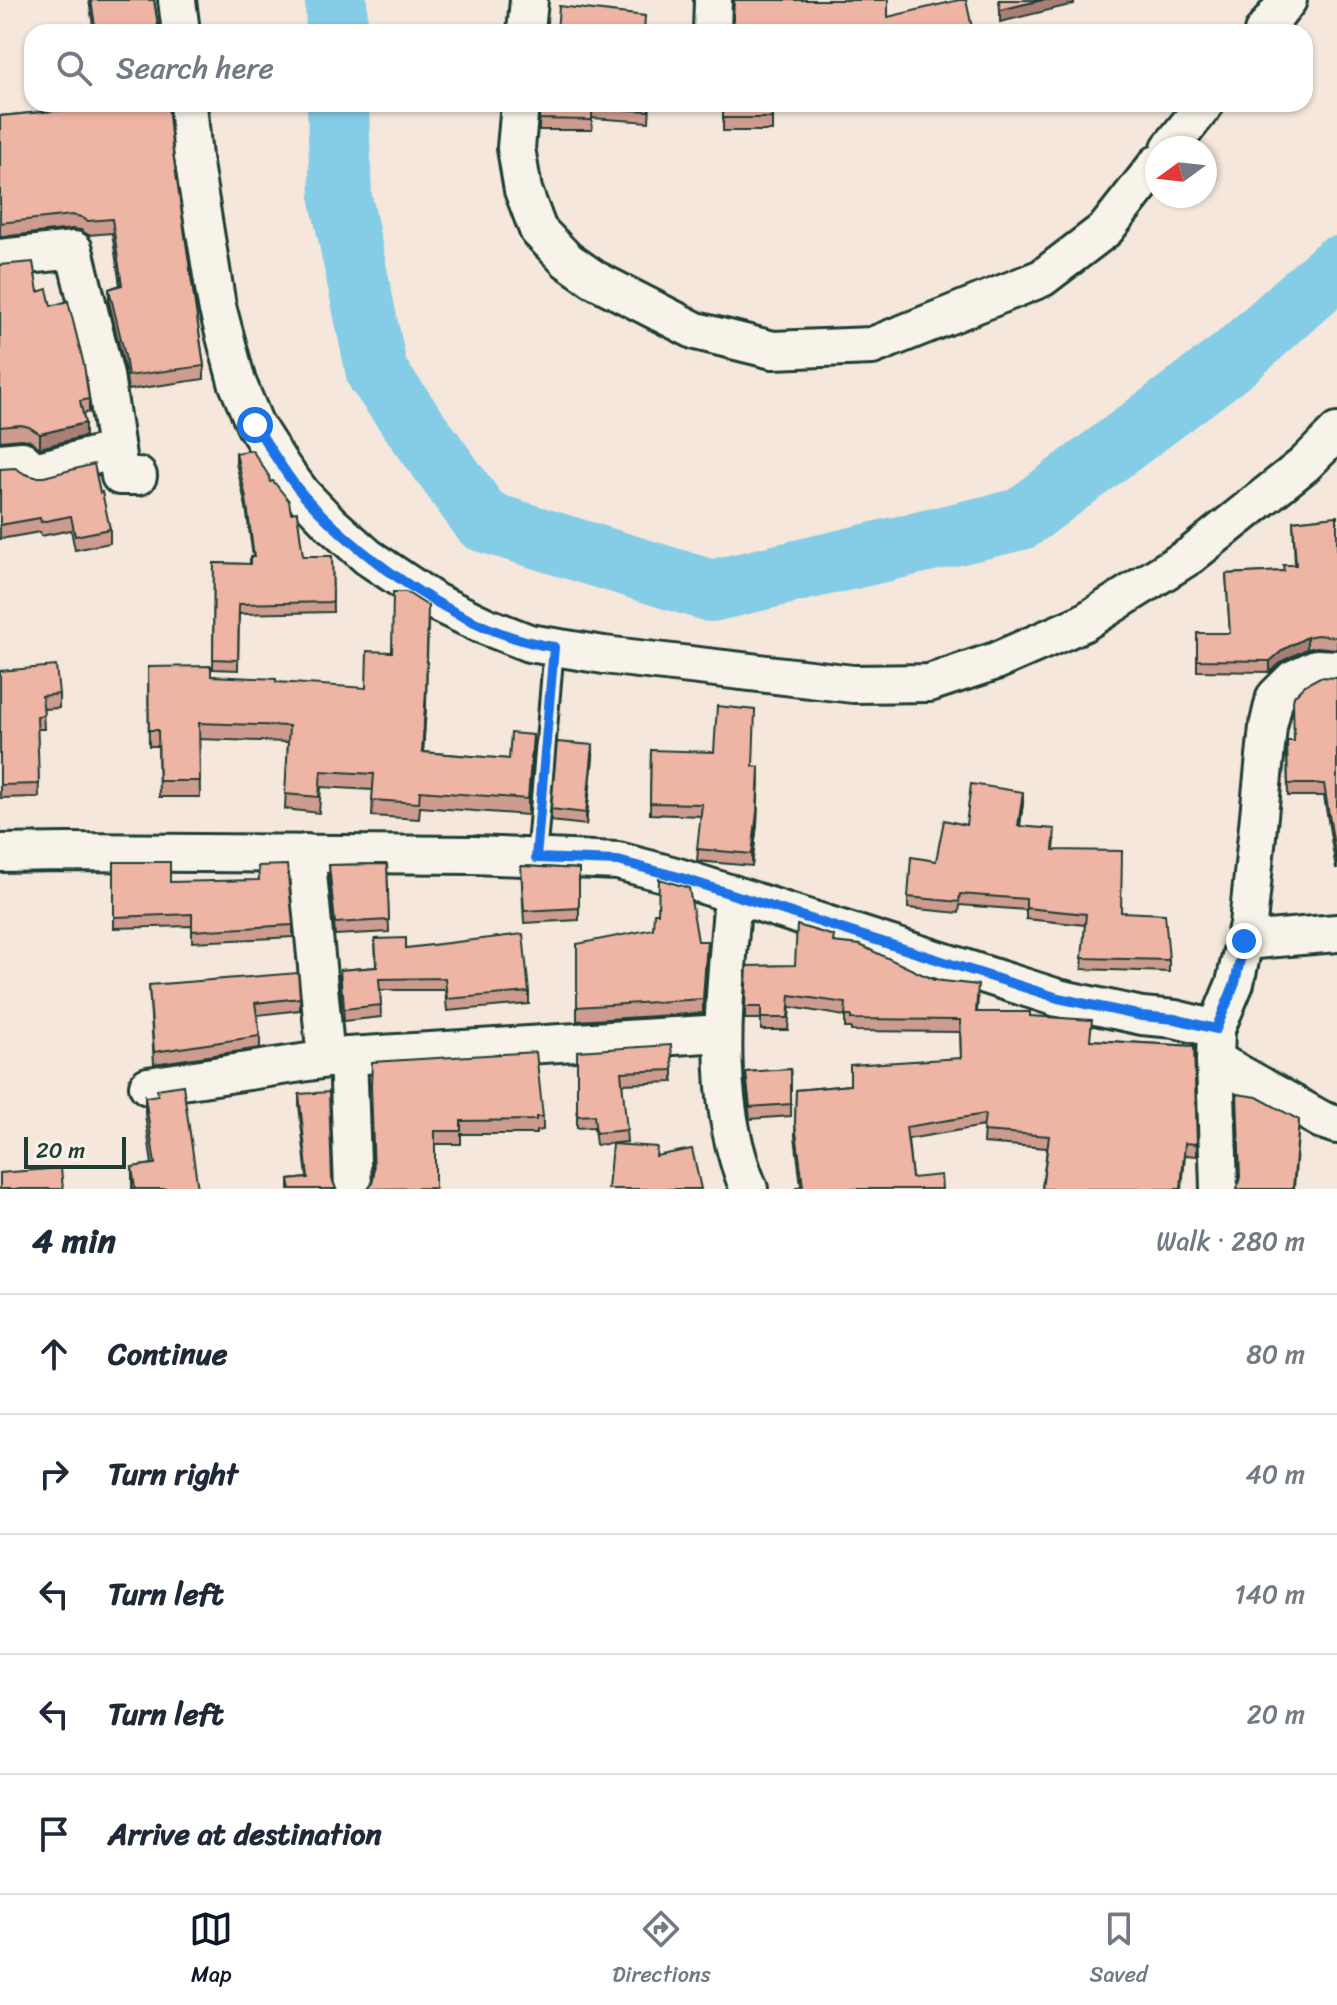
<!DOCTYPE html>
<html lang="en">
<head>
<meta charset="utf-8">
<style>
	:root { --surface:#fff; --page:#f2f2f3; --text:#1f2937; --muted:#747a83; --line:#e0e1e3; --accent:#111827 }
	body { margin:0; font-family:Sriracha,sans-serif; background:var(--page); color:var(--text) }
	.compass { position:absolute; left:1145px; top:136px; width:72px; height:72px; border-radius:50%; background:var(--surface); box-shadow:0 2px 6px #0004; rotate:255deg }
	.scale { position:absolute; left:24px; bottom:20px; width:102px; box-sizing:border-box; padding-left:8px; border:4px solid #1f3d34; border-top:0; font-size:22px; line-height:28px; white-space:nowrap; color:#1f3d34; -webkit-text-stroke:6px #f7f3e8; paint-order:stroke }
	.stop { position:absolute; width:24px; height:24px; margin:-18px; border:6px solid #1a73e8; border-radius:50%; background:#fff }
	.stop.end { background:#1a73e8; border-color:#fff; box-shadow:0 2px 8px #0008 }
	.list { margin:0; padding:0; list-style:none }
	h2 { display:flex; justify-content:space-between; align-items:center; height:104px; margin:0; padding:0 32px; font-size:34px }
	h2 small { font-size:26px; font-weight:400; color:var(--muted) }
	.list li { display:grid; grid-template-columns:52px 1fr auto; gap:24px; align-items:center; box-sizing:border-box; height:120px; padding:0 32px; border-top:2px solid var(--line) }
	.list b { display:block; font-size:30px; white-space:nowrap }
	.list em { font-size:26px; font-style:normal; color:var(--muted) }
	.icon { flex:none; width:44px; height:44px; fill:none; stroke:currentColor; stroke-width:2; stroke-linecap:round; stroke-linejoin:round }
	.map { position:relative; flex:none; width:1337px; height:1189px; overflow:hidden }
	.search { position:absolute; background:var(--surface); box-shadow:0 2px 6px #0004; left:24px; right:24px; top:24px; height:88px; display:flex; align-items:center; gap:20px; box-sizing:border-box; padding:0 28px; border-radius:24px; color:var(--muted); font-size:30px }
	.sheet { height:704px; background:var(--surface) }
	nav { display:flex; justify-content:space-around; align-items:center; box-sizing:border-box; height:112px; border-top:2px solid var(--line); background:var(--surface); font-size:22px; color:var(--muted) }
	nav a { display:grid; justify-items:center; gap:4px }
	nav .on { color:var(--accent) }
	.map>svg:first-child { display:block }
</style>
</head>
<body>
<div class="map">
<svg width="1337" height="1189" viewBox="0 0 1337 1189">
	<rect width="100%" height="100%" fill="#f5e7db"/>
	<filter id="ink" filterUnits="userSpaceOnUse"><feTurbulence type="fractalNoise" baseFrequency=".0125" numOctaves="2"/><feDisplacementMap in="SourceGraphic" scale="16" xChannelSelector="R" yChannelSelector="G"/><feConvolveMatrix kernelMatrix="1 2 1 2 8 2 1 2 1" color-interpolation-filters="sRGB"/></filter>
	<g filter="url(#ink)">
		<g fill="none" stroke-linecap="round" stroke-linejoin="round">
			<g stroke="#85cde6" stroke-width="62">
				<path d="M336 0 337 32"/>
				<path d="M338 104 341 198 377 373 483 521 711 591 1021 519 1233 360 1337 267"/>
			</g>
			<g stroke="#1f3d34" stroke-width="24">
				<path id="service" d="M536 858 554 647"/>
			</g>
			<g stroke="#1f3d34" stroke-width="42">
				<g id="minor">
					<path d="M177 0 181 32"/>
					<path d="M526 32 529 0"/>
					<path d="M712 32 713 0"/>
					<path d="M1263 32 1288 0"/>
					<path d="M188 104 193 158 217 306 237 382 255 425 283 469 302 494 332 525 368 557 435 602 483 625 529 643 604 655 853 684 929 683 996 661 1083 623 1191 555 1304 465 1337 432"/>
					<path d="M520 104 516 148 523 190 538 230 567 260 594 279 696 331 773 350 872 346 1042 278 1106 229 1157 164"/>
					<path d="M1170 148 1205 104"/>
					<path d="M0 258 74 250 105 375 116 450 39 470 31 468 22 460 0 462"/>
					<path d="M116 450 120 476H138"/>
					<path d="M0 853 66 852 474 855 618 861 675 876 1058 998 1142 1016 1175 1019 1216 1029 1235 983 1248 924 1268 727 1275 697 1293 679 1316 668 1337 669"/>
					<path d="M306 853 326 1059"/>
					<path d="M733 894C726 993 709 1095 749 1189"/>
					<path d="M1244 941 1337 933"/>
					<path d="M1216 1029 1215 1060 1219 1189"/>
					<path d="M348 1056 353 1189"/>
					<path d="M1215 1060 1322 1120 1337 1125"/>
					<path d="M148 1086 348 1056 723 1033"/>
				</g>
			</g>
			<use href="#service" stroke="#f7f3e8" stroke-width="18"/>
			<use href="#minor" stroke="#f7f3e8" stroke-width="36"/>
		</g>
		<g fill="#cd9c8e" stroke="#1f3d34" stroke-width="2">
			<path d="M89 0H154L159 32H94Z"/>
			<path d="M95 104H168L172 146 204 366V379L128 390 125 370 109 302V289L120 285 112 233 88 235 81 230 72 229 0 237V116L95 107Z"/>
			<path d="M540 104H650L649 122 592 118V130H539Z"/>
			<rect x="723" y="104" width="49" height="27"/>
			<path d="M785 104H827V106Z"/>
			<path d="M0 265 38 292 51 306 89 399V412L83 414 85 436 40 448 29 440 21 439 0 441Z"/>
			<path d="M236 453 270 482 291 513 303 556H332L333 612 239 614 238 670 213 669 214 563 250 564 253 557 246 507 236 463Z"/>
			<path d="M0 469 100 493 110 529V543L75 550 71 530 41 536 40 532 0 539Z"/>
			<path d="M1337 516V649L1317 647 1307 649 1284 660 1270 672 1197 671V633H1230L1226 574 1284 571 1295 565 1293 521Z"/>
			<path d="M148 667 211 676 276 682 426 706 423 752 509 759 533 751 528 815 420 807 419 819 372 816 373 790 321 787 319 813 285 809 288 742 199 739 200 797H159L158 746H149Z"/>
			<path d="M0 671 59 694V708L43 709 44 729H37L39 797 0 798Z"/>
			<path d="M1337 678V869H1336L1324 796H1288L1287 741H1294Z"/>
			<path d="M651 750 754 766 759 778 757 824 752 866 697 861 701 816 650 814Z"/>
			<path d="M593 757 586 825 551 821V809Z"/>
			<path d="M1023 803 1020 826 1055 840 1054 850 1121 912 1169 960V972L1082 969 1085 925 1026 919V910L960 905 959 913 908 908V897L966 825Z"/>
			<path d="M114 862 293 925V937L192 942V926L114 928Z"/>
			<path d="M387 864 389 932 335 935 329 865Z"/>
			<path d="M521 866 579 869V920L524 923Z"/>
			<path d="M375 939 406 948 529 992V1004L447 1011 445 990H380L381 1017 344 1021 343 1005H342L340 982V970L376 967Z"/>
			<path d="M698 941 707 955 703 1013 577 1021V944Z"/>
			<path d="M834 942 978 998 977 1012 1030 1016 1091 1040 1194 1046 1197 1156 1185 1155 1182 1189H1042L1047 1148 983 1143 984 1126 908 1139 912 1178 942 1189 801 1186 795 1136 796 1090 850 1085 961 1058 960 1032 851 1031V1028H845V1016L790 1007 788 1030H761V1019H745V1007L795 965Z"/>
			<path d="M149 985 300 998V1010L257 1015 260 1036V1048L154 1064Z"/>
			<path d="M577 1051 673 1070V1082L622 1084 627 1142 596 1145 594 1127 577 1128Z"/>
			<path d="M791 1069V1116L750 1119 746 1083V1072Z"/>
			<path d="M299 1094 332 1179 336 1189H289V1180L307 1178 299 1105Z"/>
			<path d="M145 1097 198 1189H132V1167L152 1164 145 1114Z"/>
			<path d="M371 1100 543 1117V1130L536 1131V1134H461V1144H435V1189H368L372 1184 374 1177Z"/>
		</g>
		<g fill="#a77f74" stroke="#1f3d34" stroke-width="2">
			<path d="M1042 0H1074V4L1000 22V10Z"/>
			<path d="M85 423V436L40 448V434Z"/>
			<path d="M428 622 426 706 422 768Z"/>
			<path d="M1307 637V649L1284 660 1270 672V661L1284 649Z"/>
			<path d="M533 735V751L528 815V799Z"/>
			<path d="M593 745V757L586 825V813Z"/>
			<path d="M759 767 757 824 752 866V854Z"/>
			<path d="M1023 792V803L1018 838V826Z"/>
			<path d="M707 941V955L703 1013V999Z"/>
			<path d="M1299 1120 1294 1189H1293Z"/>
		</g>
		<g fill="#eeb5a5" stroke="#1f3d34" stroke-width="2">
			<path d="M91 0H154L159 32H96Z"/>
			<path d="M734 0H888V17L959 0H966L973 32H728L730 29 733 20Z"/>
			<path d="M999 0H1042L1000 10Z"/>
			<path d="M559 6 645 16 644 32H557Z"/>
			<path d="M97 104H168L172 146 204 366 128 376 125 356 109 289 122 285 112 219 88 221 81 217 72 215 0 223V116L97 107Z"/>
			<path d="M540 104H649V111L592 108V120L539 119Z"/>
			<rect x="723" y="104" width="49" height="14"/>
			<path d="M33 262 38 292 47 289 51 306 68 301 84 365 89 399 80 401 85 423 40 434 29 427 21 425 0 427V265Z"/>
			<path d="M252 450 269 476 270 482 273 481 289 501 291 513 297 512 303 556H332L333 602 239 604 238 660 213 659 214 563 250 564V557H254L246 498 236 453Z"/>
			<path d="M94 464 100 493 102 492 110 529 75 536 71 516 41 522 40 518 0 525V469L15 468 25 474 35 477H44Z"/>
			<path d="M1337 516V637L1317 635 1307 637 1284 649 1270 661 1197 660V633H1230L1226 574 1284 571 1283 565H1296L1293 521Z"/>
			<path d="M393 592H406L428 606 426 690 422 752 509 759 511 733 533 735 528 799 420 791 419 803 372 800 374 774 321 771 319 797 285 794 289 726 199 723 200 781H159L158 730H149L148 667 211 666V676L276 679V682L366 688 367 651 392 652Z"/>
			<path d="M56 666 59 694 42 696 44 715 37 716 39 784 0 785V671Z"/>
			<path d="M1320 677 1337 678V857L1336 858 1324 784H1288L1287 741H1294L1293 701 1294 696 1305 685Z"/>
			<path d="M717 706 755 710 753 766 759 767 757 812 752 854 697 849 702 804 650 803 651 750 714 752Z"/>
			<path d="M557 742 593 745 586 813 551 809Z"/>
			<path d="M971 784 1023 792 1018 826 1055 829 1053 850 1122 851 1121 912 1165 914 1169 960 1082 958 1086 914 1026 908V899L960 894 959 902 908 897 911 857 936 861 944 820 966 825Z"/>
			<path d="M114 862H170V882L259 880 258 866 287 865 293 925 192 931V914L114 917Z"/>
			<path d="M387 864 389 920 335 923 329 865Z"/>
			<path d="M521 866 579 869V908L524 911Z"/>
			<path d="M659 879 689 888 698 941H707L703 999 577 1007V944L653 929 654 913H658Z"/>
			<path d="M797 925 834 936 833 942 860 945 934 980 978 985 976 1012H1030V1016L1092 1020 1090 1040 1194 1046 1197 1144 1185 1143 1181 1189H1042L1049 1136 983 1131 985 1114 906 1127 912 1178 941 1175 942 1189H796V1187L803 1186 795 1124 796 1090 850 1085V1065L961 1058 960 1020 851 1019V1016H845L846 1003 790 995 788 1018H761V1007H745L747 966 795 965Z"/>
			<path d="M523 934 529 992 447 999 445 978 379 979 381 1005 344 1009 343 993H342L340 970 377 967 375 939 406 938V948Z"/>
			<path d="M298 973 300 998 255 1003 260 1036 154 1052 149 985Z"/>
			<path d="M671 1045 673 1070 621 1072 627 1130 596 1133 594 1115 577 1116V1051Z"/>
			<path d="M536 1052 543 1117H536V1120L461 1121V1131H435V1188L368 1189 372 1184 374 1175 371 1086 372 1062Z"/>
			<path d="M791 1069V1104L750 1107 746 1072Z"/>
			<path d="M183 1085 198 1189H135L132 1167 155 1164 145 1097 158 1095 157 1089Z"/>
			<path d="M329 1092 332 1179 336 1189H291L289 1180 308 1178 299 1094Z"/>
			<path d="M1237 1094 1257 1097 1299 1120 1293 1189H1237L1240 1177Z"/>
			<path d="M612 1144 657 1147 656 1156 692 1149 701 1189H608Z"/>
			<path d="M61 1168 63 1189H0V1173Z"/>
		</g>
	</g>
	<g fill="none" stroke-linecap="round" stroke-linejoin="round" filter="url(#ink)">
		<path stroke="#1a73e8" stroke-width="10" d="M255 425C271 449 285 475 304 496 363 561 466 634 554 647L536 858 618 861 675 876 1058 998 1142 1016 1175 1019 1216 1029 1235 983 1244 941"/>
	</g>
</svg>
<svg class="compass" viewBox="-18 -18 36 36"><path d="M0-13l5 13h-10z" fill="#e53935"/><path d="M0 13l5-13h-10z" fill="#747a83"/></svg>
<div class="scale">20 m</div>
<div class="stop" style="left:255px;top:425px"></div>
<div class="stop end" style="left:1244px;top:941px"></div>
<div class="search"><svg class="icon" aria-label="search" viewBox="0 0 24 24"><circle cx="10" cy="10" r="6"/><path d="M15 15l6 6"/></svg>Search here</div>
</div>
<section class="sheet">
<h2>4 min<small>Walk · 280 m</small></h2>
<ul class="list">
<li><svg class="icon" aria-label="ahead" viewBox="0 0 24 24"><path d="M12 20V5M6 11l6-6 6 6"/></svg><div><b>Continue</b></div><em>80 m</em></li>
<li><svg class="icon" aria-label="right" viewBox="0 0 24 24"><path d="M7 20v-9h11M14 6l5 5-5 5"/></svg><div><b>Turn right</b></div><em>40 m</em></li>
<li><svg class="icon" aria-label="left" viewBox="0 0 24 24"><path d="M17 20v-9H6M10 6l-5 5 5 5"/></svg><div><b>Turn left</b></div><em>140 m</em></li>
<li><svg class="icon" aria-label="left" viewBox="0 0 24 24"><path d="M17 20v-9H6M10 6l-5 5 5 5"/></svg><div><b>Turn left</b></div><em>20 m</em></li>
<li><svg class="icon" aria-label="arrive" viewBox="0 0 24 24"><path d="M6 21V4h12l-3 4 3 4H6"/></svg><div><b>Arrive at destination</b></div></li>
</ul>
</section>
<nav>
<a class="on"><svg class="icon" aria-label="map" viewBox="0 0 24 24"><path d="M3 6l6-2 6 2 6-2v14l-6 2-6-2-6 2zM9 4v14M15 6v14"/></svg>Map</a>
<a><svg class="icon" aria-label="directions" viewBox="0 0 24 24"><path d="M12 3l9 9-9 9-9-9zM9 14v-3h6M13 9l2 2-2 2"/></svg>Directions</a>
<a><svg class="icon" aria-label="saved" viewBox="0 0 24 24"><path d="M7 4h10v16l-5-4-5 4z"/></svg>Saved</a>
</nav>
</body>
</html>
